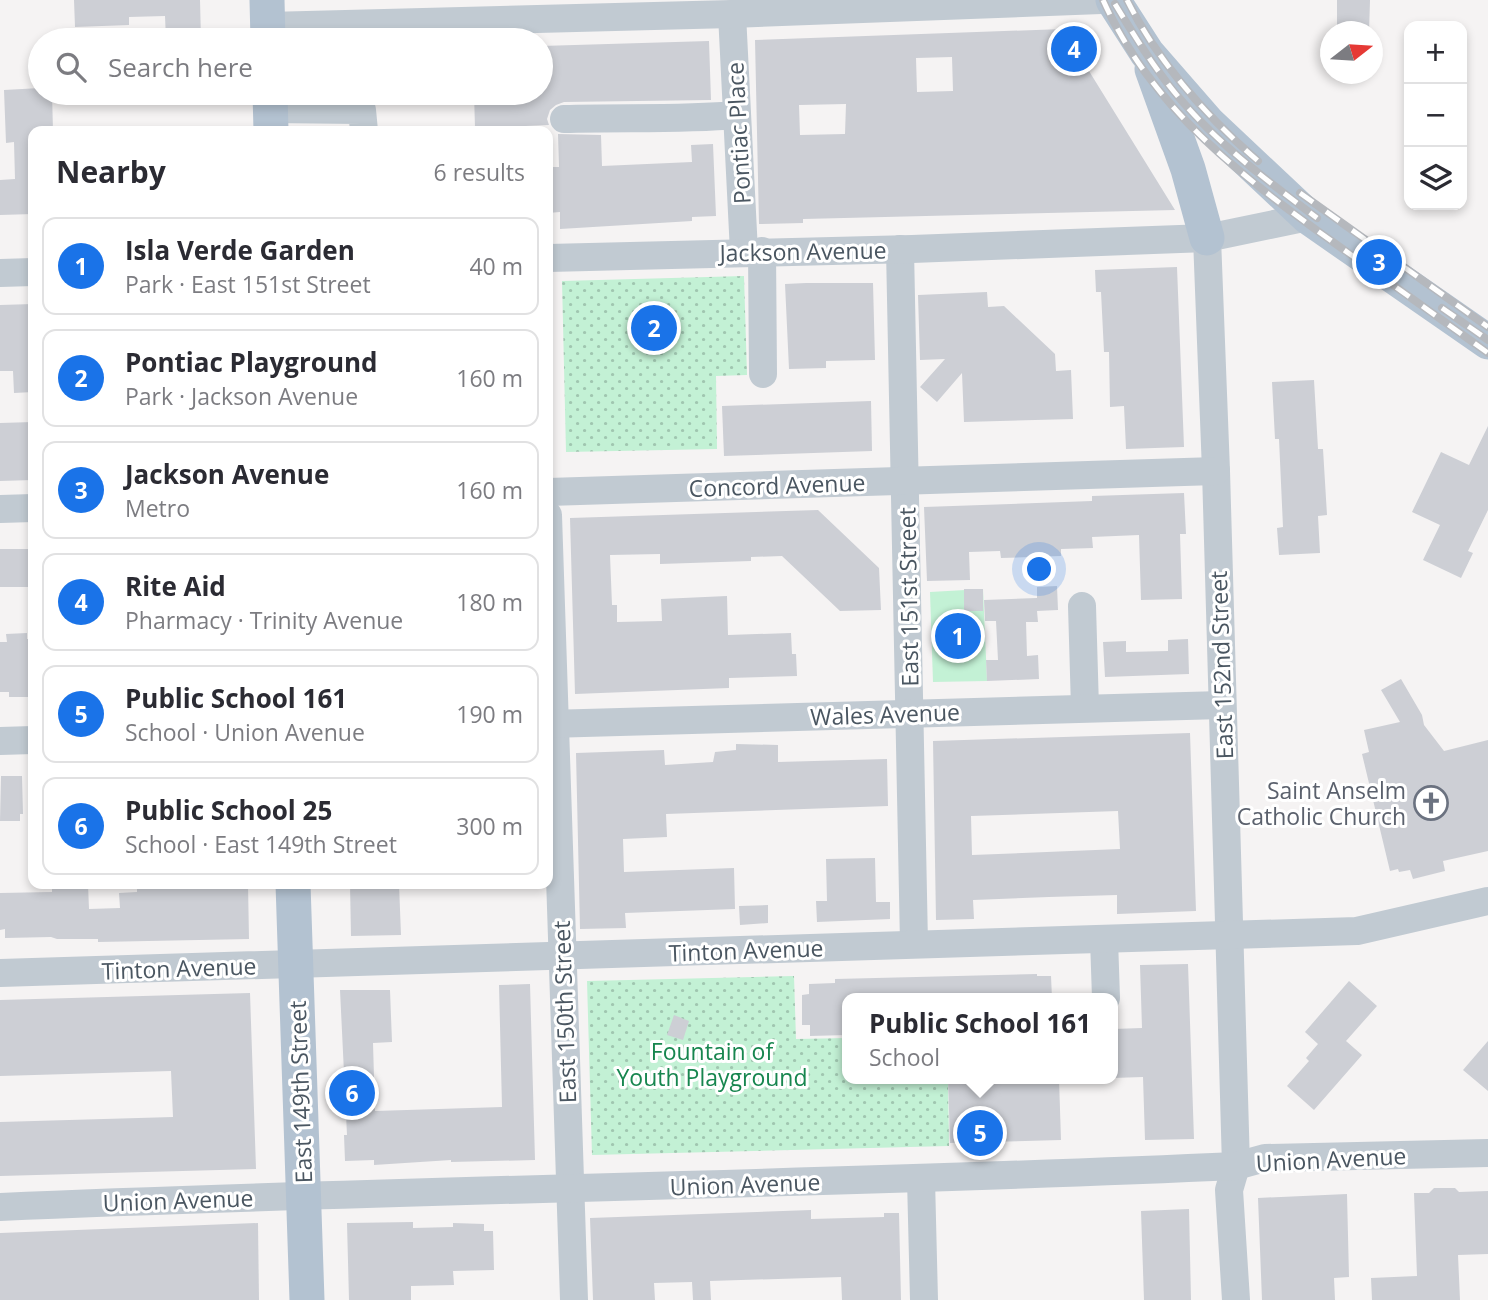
<!DOCTYPE html>
<html lang="en">
<head>
<meta charset="utf-8">
<style>
	:root { --surface:#fff; --page:#f7f7f7; --text:#2b2b33; --muted:#7c7c81; --line:#e1e1e2; --accent:#1a73e8 }
	body { margin:0; font-family:"Open Sans",sans-serif; background:var(--page); color:var(--text) }
	.controls { position:absolute; right:21px; top:21px; display:grid; overflow:hidden; border-radius:14px; box-shadow:0 4px 10px #0003 }
	.controls button { width:63px; height:63px; display:grid; place-items:center; padding:0; border:0; border-bottom:2px solid var(--line); background:var(--surface); color:var(--text); font:35px sans-serif }
	.compass { position:absolute; left:1320px; top:21px; width:63px; height:63px; border-radius:50%; background:var(--surface); box-shadow:0 4px 10px #0003; rotate:73deg }
	.you { position:absolute; left:1040px; top:570px; width:24px; height:24px; margin:-18px; border:5px solid #fff; border-radius:50%; background:#1a73e8; box-shadow:0 0 0 10px #1a73e833 }
	.badge { display:grid; place-items:center; width:46px; height:46px; border-radius:50%; background:var(--accent); color:#fff; font-size:23px; font-weight:700 }
	.pin { position:absolute; translate:-50% -50%; border:4px solid #fff; box-shadow:0 2px 7px #0006 }
	.popup { position:absolute; left:842px; top:993px; width:276px; height:91px; box-sizing:border-box; display:grid; place-content:center; border-radius:14px; background:var(--surface); filter:drop-shadow(0 2px 5px #0005); font-size:23px; white-space:nowrap; color:var(--muted) }
	.popup b { font-size:26px; color:var(--text) }
	.popup::after { content:''; position:absolute; left:50%; top:100%; margin-left:-14px; border:14px solid transparent; border-top-color:var(--surface) }
	.list { margin:0; padding:0; list-style:none }
	h2 { display:flex; justify-content:space-between; align-items:center; height:91px; margin:0; padding:0 28px; font-size:30px }
	h2 small { font-size:23px; font-weight:400; color:var(--muted) }
	.list li { display:grid; grid-template-columns:46px 1fr auto; gap:21px; align-items:center; box-sizing:border-box; height:98px; margin:0 14px 14px; padding:0 14px; border:2px solid var(--line); border-radius:14px }
	.list b { display:block; font-size:26px; white-space:nowrap }
	.list p { margin:0; font-size:23px; white-space:nowrap; color:var(--muted) }
	.list em { font-size:23px; font-style:normal; color:var(--muted) }
	.icon { flex:none; width:38px; height:38px; fill:none; stroke:currentColor; stroke-width:2; stroke-linecap:round; stroke-linejoin:round }
	.map { position:relative; flex:none; width:1488px; height:1300px; overflow:hidden }
	.search { position:absolute; background:var(--surface); box-shadow:0 4px 10px #0003; left:28px; top:28px; width:525px; height:77px; display:flex; align-items:center; gap:18px; box-sizing:border-box; padding:0 24px; border-radius:38px; color:var(--muted); font-size:26px }
	.panel { position:absolute; background:var(--surface); box-shadow:0 4px 10px #0003; left:28px; top:126px; width:525px; height:763px; border-radius:14px }
	.map>svg:first-child { display:block }
</style>
</head>
<body>
<div class="map">
<svg width="1488" height="1300" viewBox="0 0 1488 1300">
	<defs>
		<pattern id="park-dots" width="8" height="8" patternUnits="userSpaceOnUse" patternTransform="scale(1.75)"><rect width="8" height="8" fill="#c3f1d5"/><path d="M2 2h.1M6 6h.1" fill="none" stroke="#a0c6b0" stroke-width="1.8" stroke-linecap="round"/></pattern>
	</defs>
	<rect width="100%" height="100%" fill="#f5f3f3"/>
	<path fill="#c3f1d5" d="M983 589 987 681 933 682 930 592Z"/>
	<g fill="url(#park-dots)">
		<path d="M744 276 747 375 716 376 717 449 566 452 562 281Z"/>
		<path d="M794 976 796 1039 847 1038V1079H948L949 1146 592 1155 587 981Z"/>
	</g>
	<g fill="#cdcfd5" fill-rule="evenodd">
		<path d="M74 0H200L201 40H166L165 16 129 17V25L75 27Z"/>
		<path d="M1337 0H1370L1369 32H1337Z"/>
		<path d="M1063 29 1175 210 803 219V223L759 224 755 40ZM952 57 953 91 917 92 916 58ZM846 104 845 134 800 135 799 105Z"/>
		<path d="M709 41 711 100 564 102 556 105 550 110 547 119 549 125 475 128 474 93H541V46Z"/>
		<path d="M40 88V93H52L53 131H33V214L0 215V180L15 179 14 142 6 143 4 90Z"/>
		<path d="M558 134 601 135 602 166 692 162 691 145 713 144 716 216 692 217V221L560 229V212L548 213V167H559Z"/>
		<path d="M1177 267 1184 447 1126 449 1124 406 1110 407 1109 352H1104L1101 292H1096L1095 270Z"/>
		<path d="M806 283H873L875 360 826 361V368L789 369 785 284Z"/>
		<path d="M987 292 988 307 1004 306 1055 354 1056 371 1071 370 1073 419 964 422 962 373 937 402 920 387 945 359 920 360 918 295Z"/>
		<path d="M33 304V392L14 393 13 371H0V305Z"/>
		<path d="M1314 380 1318 449H1323L1327 515 1318 516 1320 553 1279 555 1277 528 1283 527 1279 439H1275L1272 382Z"/>
		<path d="M871 401 872 451 724 456 722 406Z"/>
		<path d="M33 422V480L0 481V423Z"/>
		<path d="M1488 426V510L1468 551 1473 553 1461 578 1423 560 1440 525 1412 512 1441 452 1469 465Z"/>
		<path d="M1184 493 1186 534H1180L1182 599 1141 600 1139 535 1092 537 1093 548 1061 549V556L1001 558 1000 551 969 552 970 580 927 581 924 507 1092 501V496Z"/>
		<path d="M818 510 879 568 881 610 840 611 782 556 751 557V561L660 564V554L610 555 612 605H617V622L662 621 661 599 727 596 728 635 791 633 792 654H796L797 676 729 678V688L575 694 570 518Z"/>
		<rect x="0" y="549" width="33" height="38"/>
		<path d="M1057 586 1058 610 1037 611 1038 622H1026L1027 656 1038 655 1039 679 987 681 986 660H998L996 621H985L984 600 1037 598V587Z"/>
		<rect x="964" y="589" width="19" height="22"/>
		<path d="M27 633V639H33V697H9V692H0V642H7L6 634Z"/>
		<path d="M1188 639 1189 674 1105 677 1103 642 1126 641V652L1168 651V640Z"/>
		<path d="M1401 679 1422 715 1424 725 1444 751 1488 740V851L1443 861 1445 871 1413 879 1410 870 1399 872 1398 869 1390 871 1362 754 1369 752 1364 730 1400 722 1381 690Z"/>
		<path d="M1190 733 1196 911 1117 914V895L1049 897 973 900 974 919 936 920 933 741ZM1118 811 1120 849 972 855 971 816Z"/>
		<path d="M736 744 778 745V762L887 759 888 806 666 814 667 837 623 839 624 872 734 868 735 909 625 913 626 928 580 929 576 753 664 750 665 765 713 762 715 752 736 750Z"/>
		<path d="M1 776H22L23 814H20V821H0Z"/>
		<path d="M875 858 876 902H890V919L817 922 816 901H827L826 859Z"/>
		<path d="M88 884 89 909 120 908 119 893 137 892V884H248L249 939 98 942V939H57L51 937 5 938V929L0 930V893L52 892V885Z"/>
		<path d="M350 884H399L401 935 351 936Z"/>
		<path d="M768 905V923L740 925 739 906Z"/>
		<path d="M1188 964 1194 1139 1145 1140 1143 1077 1113 1078V1029L1142 1028 1140 965Z"/>
		<path d="M1037 974V976H1051L1052 998H847V1035L810 1036V1025H802V995L809 994V984L835 983V979Z"/>
		<path d="M1349 981 1377 1006 1346 1041 1362 1055 1314 1110 1287 1086 1309 1061 1306 1058 1318 1044 1305 1032Z"/>
		<path d="M530 984 535 1160 451 1162V1160L374 1165V1160L345 1161 344 1135H347L340 990H390L392 1042 373 1043 375 1111 502 1107 499 985Z"/>
		<path d="M250 993 256 1169 0 1176V1122L173 1117 171 1071 0 1076V1000Z"/>
		<path d="M674 1015 689 1021 683 1040 667 1035Z"/>
		<path d="M1488 1041V1091L1463 1070Z"/>
		<path d="M948 1079H1059L1061 1140 950 1143Z"/>
		<path d="M1434 1188H1455L1459 1192 1488 1191V1254L1458 1255 1460 1300H1372L1371 1278 1417 1276 1414 1193H1429Z"/>
		<path d="M1347 1194 1349 1277 1334 1278 1335 1300H1262L1258 1198Z"/>
		<path d="M1189 1209 1191 1300H1144L1141 1211Z"/>
		<path d="M811 1210V1219L884 1217V1213H899L901 1300H842L841 1277 710 1281 711 1300H693L692 1282 654 1283 655 1300H593L590 1218Z"/>
		<path d="M413 1222V1228L453 1227V1223L484 1224V1231H493L494 1270 453 1271 454 1285 411 1286V1300H349L347 1223Z"/>
		<path d="M258 1223 259 1300H0V1233Z"/>
	</g>
	<g fill="none" stroke-linecap="round" stroke-linejoin="round">
		<g stroke="#c1cad2" stroke-width="28">
			<path d="M732 14 744 252"/>
			<path d="M268 26 732 14 1101 0"/>
			<path d="M270 109 362 110 364 131"/>
			<path d="M564 119C622 117 679 120 737 115"/>
			<path d="M1207 238 1216 471 1236 1166 1229 1190 1236 1300"/>
			<path d="M900 249 914 944"/>
			<path d="M762 251 763 374"/>
			<path d="M548 258 912 249 1207 238 1308 217"/>
			<path d="M0 273 33 272"/>
			<path d="M548 492 1216 471"/>
			<path d="M0 509 33 508"/>
			<path d="M548 515 574 1300"/>
			<path d="M1082 606 1085 708"/>
			<path d="M548 724 1222 705"/>
			<path d="M0 741 33 740"/>
			<path d="M1104 939 1106 998"/>
			<path d="M0 973 1357 931 1488 901"/>
			<path d="M921 1179 924 1300"/>
			<path d="M0 1207C412 1189 824 1185 1236 1166L1265 1158 1488 1153"/>
		</g>
		<g stroke="#b3c2d1" stroke-width="35">
			<path d="M267 0 268 40"/>
			<path d="M1113 0 1147 53 1208 123 1308 217 1488 342"/>
			<path d="M1152 69 1188 169 1207 238"/>
			<path d="M270 93 271 131"/>
			<path d="M293 884 307 1300"/>
		</g>
		<g stroke="#b5b8bd" stroke-width="8">
			<g id="rail">
				<path d="M1103 0C1153 111 1245 179 1340 247 1390 283 1439 318 1488 353"/>
				<path d="M1127 0C1158 62 1206 116 1258 161"/>
				<path d="M1115 4C1129 27 1143 50 1159 72 1201 131 1259 175 1317 218"/>
				<path d="M1300 193 1488 327"/>
				<path d="M1442 308 1488 340"/>
			</g>
		</g>
		<use href="#rail" stroke="#fff" stroke-width="5" stroke-dasharray="16" stroke-linecap="butt"/>
	</g>
	<defs>
		<g id="church-ring" transform="scale(1.75)"><circle r="9.5" fill="#fff" stroke="#6b7280" stroke-width="1.5"/><path d="M-1.2-6h2.4v3.5h3.3v2.4h-3.3V6h-2.4V-.1h-3.3v-2.4h3.3Z" fill="#6b7280"/></g>
	</defs>
	<g fill-rule="evenodd">
		<use href="#church-ring" x="1431" y="803"/>
	</g>
	<g text-anchor="middle" dominant-baseline="central" stroke-width="6" stroke-linejoin="round" paint-order="stroke">
		<g font-size="23" fill="#4a5661" stroke="#fff">
			<text transform="translate(738 133) rotate(-93)">Pontiac Place</text>
			<text transform="translate(803 251) rotate(-1)">Jackson Avenue</text>
			<text transform="translate(777 485) rotate(-2)">Concord Avenue</text>
			<text transform="translate(908 597) rotate(-91)">East 151st Street</text>
			<text transform="translate(1221 665) rotate(-92)">East 152nd Street</text>
			<text transform="translate(885 714) rotate(-2)">Wales Avenue</text>
			<text transform="translate(746 950) rotate(-2)">Tinton Avenue</text>
			<text transform="translate(179 968) rotate(-2)">Tinton Avenue</text>
			<text transform="translate(564 1012) rotate(-92)">East 150th Street</text>
			<text transform="translate(300 1092) rotate(-92)">East 149th Street</text>
			<text transform="translate(1331 1159) rotate(-3)">Union Avenue</text>
			<text transform="translate(745 1184) rotate(-2)">Union Avenue</text>
			<text transform="translate(178 1200) rotate(-2)">Union Avenue</text>
		</g>
		<g font-size="23" fill="#5b616d" stroke="#fff" text-anchor="end">
			<text x="1406" y="790">Saint Anselm<tspan x="1406" dy="26">Catholic Church</tspan></text>
		</g>
		<g font-size="23" fill="#17864f" stroke="#fff">
			<text x="712" y="1051">Fountain of<tspan x="712" dy="26">Youth Playground</tspan></text>
		</g>
	</g>
</svg>
<div class="controls">
<button>+</button>
<button>−</button>
<button><svg class="icon" aria-label="layers" viewBox="0 0 24 24"><path d="M12 4l9 5-9 5-9-5zM3 14l9 5 9-5"/></svg></button>
</div>
<svg class="compass" viewBox="-18 -18 36 36"><path d="M0-13l5 13h-10z" fill="#e53935"/><path d="M0 13l5-13h-10z" fill="#7c7c81"/></svg>
<div class="you"></div>
<div class="pin badge" style="left:958px;top:636px">1</div>
<div class="pin badge" style="left:654px;top:328px">2</div>
<div class="pin badge" style="left:1379px;top:262px">3</div>
<div class="pin badge" style="left:1074px;top:49px">4</div>
<div class="pin badge" style="left:980px;top:1133px">5</div>
<div class="popup"><b>Public School 161</b>School</div>
<div class="pin badge" style="left:352px;top:1093px">6</div>
<div class="search"><svg class="icon" aria-label="search" viewBox="0 0 24 24"><circle cx="10" cy="10" r="6"/><path d="M15 15l6 6"/></svg>Search here</div>
<section class="panel">
<h2>Nearby<small>6 results</small></h2>
<ul class="list">
<li><span class="badge">1</span><div><b>Isla Verde Garden</b><p>Park · East 151st Street</p></div><em>40 m</em></li>
<li><span class="badge">2</span><div><b>Pontiac Playground</b><p>Park · Jackson Avenue</p></div><em>160 m</em></li>
<li><span class="badge">3</span><div><b>Jackson Avenue</b><p>Metro</p></div><em>160 m</em></li>
<li><span class="badge">4</span><div><b>Rite Aid</b><p>Pharmacy · Trinity Avenue</p></div><em>180 m</em></li>
<li><span class="badge">5</span><div><b>Public School 161</b><p>School · Union Avenue</p></div><em>190 m</em></li>
<li><span class="badge">6</span><div><b>Public School 25</b><p>School · East 149th Street</p></div><em>300 m</em></li>
</ul>
</section>
</div>
</body>
</html>
